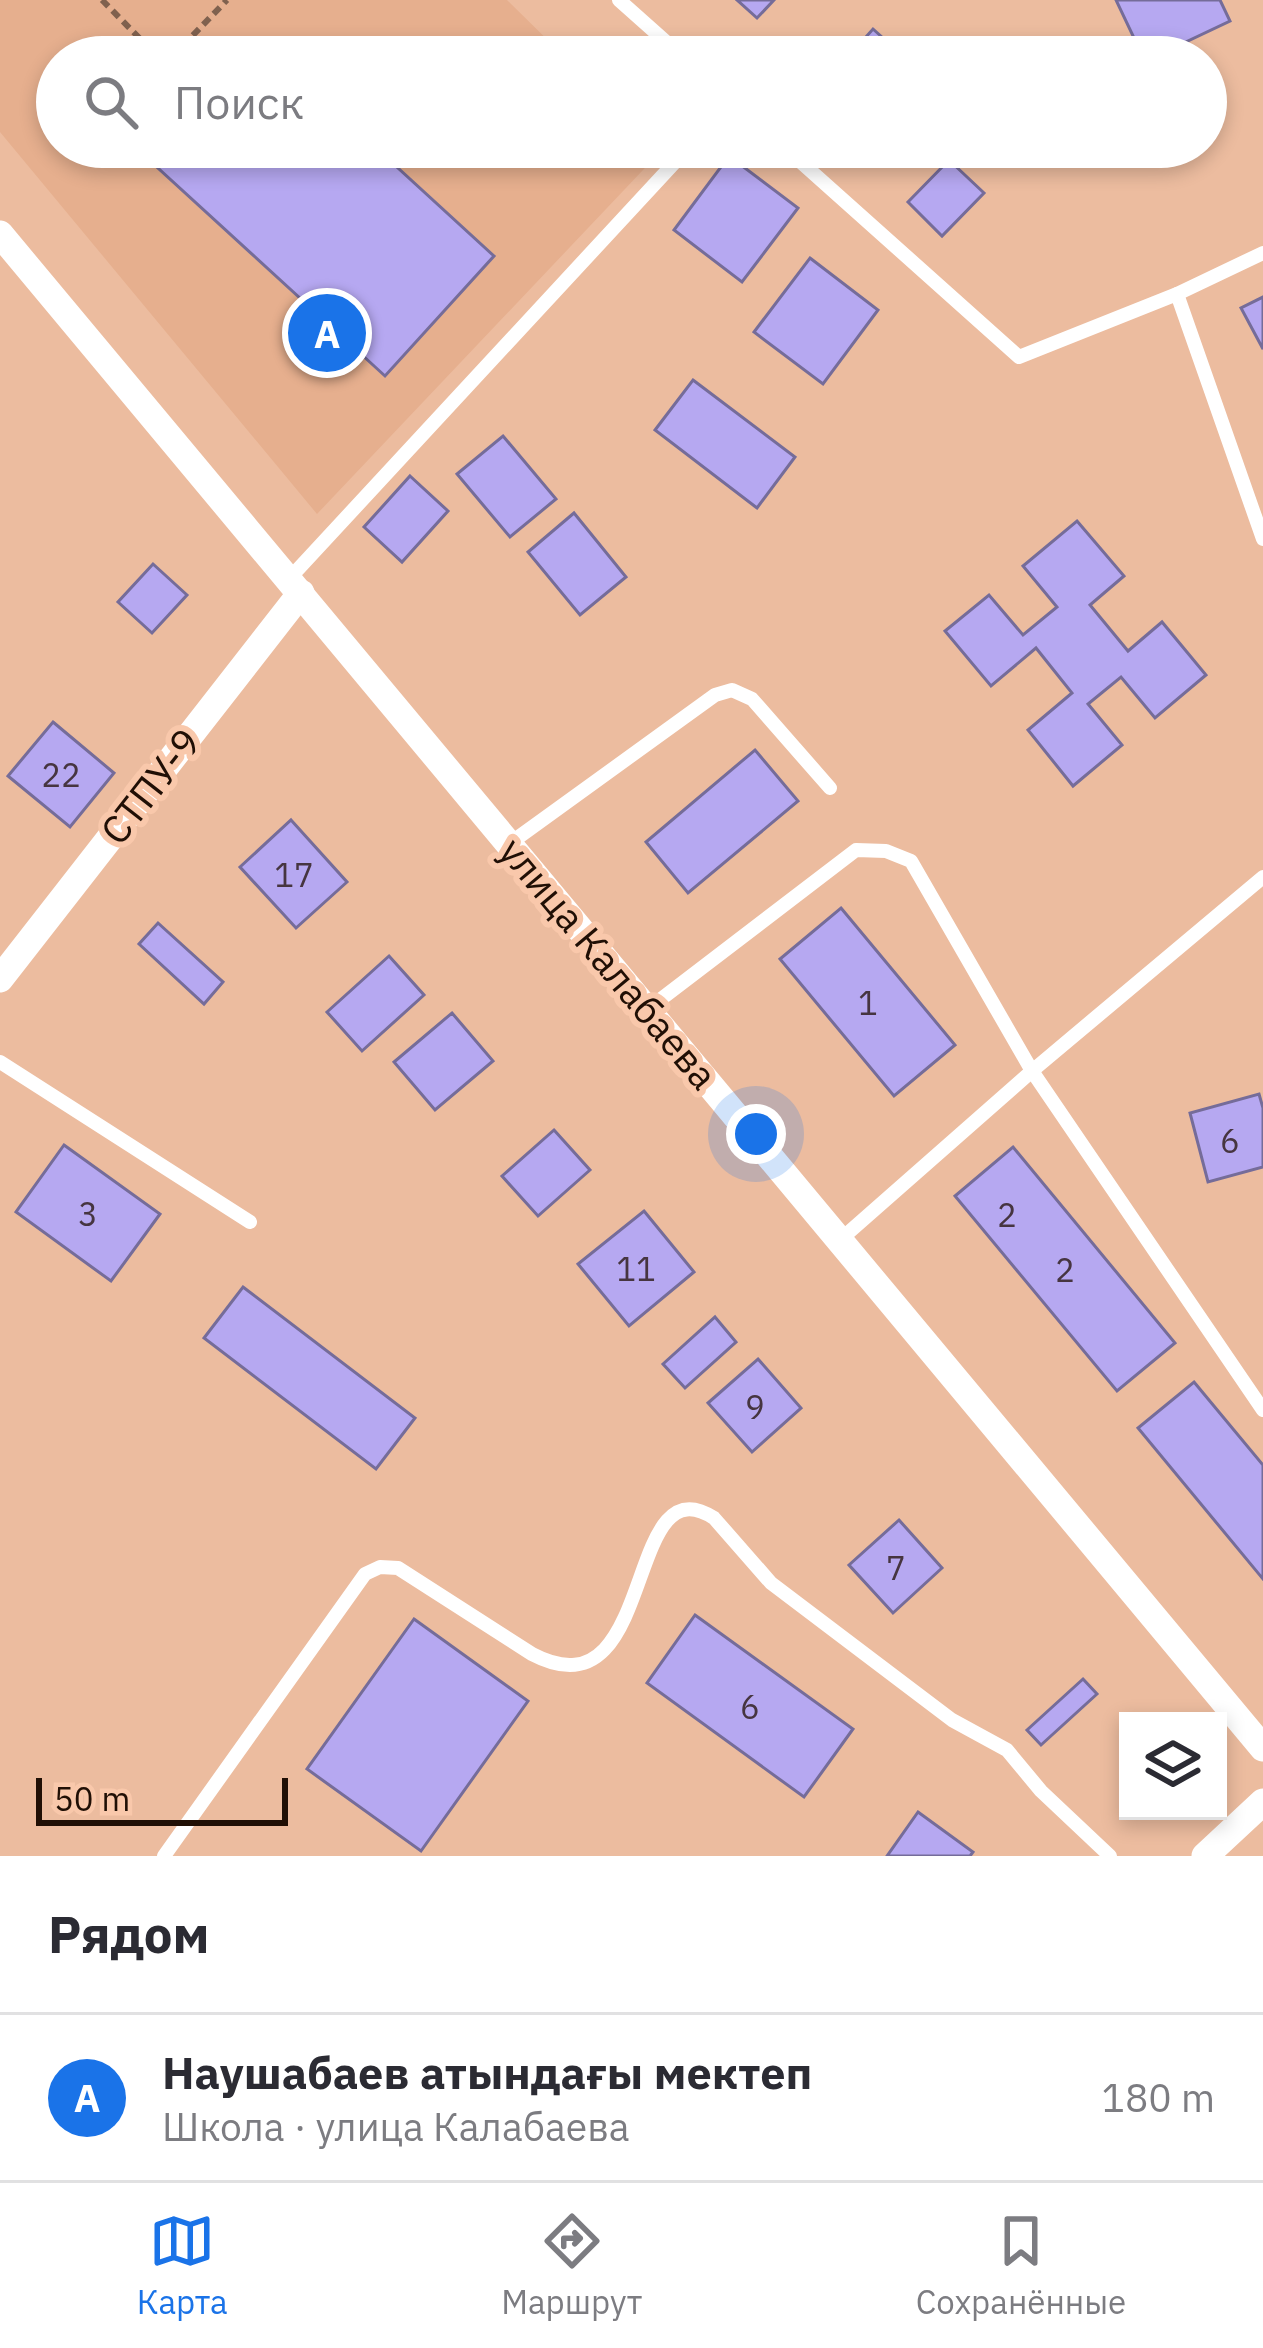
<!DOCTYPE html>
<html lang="ru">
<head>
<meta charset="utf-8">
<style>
	:root { --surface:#fff; --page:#f2f2f3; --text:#2b2b33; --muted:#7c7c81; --line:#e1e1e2; --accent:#1a73e8 }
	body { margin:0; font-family:"IBM Plex Sans",sans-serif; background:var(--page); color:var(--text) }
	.controls { position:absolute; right:36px; bottom:36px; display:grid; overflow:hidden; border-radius:0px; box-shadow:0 6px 18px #0003 }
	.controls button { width:108px; height:108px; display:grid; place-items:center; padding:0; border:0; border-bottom:3px solid var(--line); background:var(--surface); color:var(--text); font:60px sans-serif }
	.scale { position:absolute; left:36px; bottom:30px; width:252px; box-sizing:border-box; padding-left:12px; border:6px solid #200f05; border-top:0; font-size:33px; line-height:42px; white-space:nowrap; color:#200f05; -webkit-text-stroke:9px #f9c8ab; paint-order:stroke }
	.you { position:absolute; left:756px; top:1134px; width:42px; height:42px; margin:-30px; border:9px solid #fff; border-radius:50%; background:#1a73e8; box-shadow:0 0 0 18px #1a73e833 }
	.badge { display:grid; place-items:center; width:78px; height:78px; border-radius:50%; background:var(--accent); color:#fff; font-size:39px; font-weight:700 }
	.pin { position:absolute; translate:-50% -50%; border:6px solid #fff; box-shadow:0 3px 12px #0006 }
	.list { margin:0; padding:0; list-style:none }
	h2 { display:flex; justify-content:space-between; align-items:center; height:156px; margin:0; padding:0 48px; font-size:51px }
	h2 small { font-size:39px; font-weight:400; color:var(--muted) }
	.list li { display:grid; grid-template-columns:78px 1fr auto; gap:36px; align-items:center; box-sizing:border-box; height:168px; padding:0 48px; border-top:3px solid var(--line) }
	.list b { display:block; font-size:45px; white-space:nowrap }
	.list p { margin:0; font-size:39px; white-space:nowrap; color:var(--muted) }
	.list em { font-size:39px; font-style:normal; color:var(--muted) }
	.icon { flex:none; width:66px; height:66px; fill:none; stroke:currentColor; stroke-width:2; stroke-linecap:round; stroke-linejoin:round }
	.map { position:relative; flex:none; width:1263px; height:1856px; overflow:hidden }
	.search { position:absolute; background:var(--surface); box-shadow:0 6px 18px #0003; left:36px; right:36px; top:36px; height:132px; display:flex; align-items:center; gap:30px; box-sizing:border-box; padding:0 42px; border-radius:66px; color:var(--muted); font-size:45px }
	.sheet { height:324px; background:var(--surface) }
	nav { display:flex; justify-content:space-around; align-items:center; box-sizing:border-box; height:168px; border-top:3px solid var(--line); background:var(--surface); font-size:33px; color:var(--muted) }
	nav a { display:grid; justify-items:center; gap:6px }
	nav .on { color:var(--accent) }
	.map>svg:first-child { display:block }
</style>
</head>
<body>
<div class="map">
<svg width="1263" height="1856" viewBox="0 0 1263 1856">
	<rect width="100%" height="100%" fill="#ecbc9f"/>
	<path fill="#e6af8e" d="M0 0H507L565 57H57V147H657L661 151 317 514 0 132Z"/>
	<g fill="#b6a8f1" stroke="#756c99" stroke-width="3">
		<path d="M737 0H774L757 18Z"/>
		<path d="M1116 0H1220L1230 21 1154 57H1143Z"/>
		<path d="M873 29 904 57H848Z"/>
		<path d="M135 147H375L494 256 385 376Z"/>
		<path d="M729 156 798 208 742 282 674 230Z"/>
		<path d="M949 160 984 193 942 236 908 202Z"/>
		<path d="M810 258 878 310 823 384 754 332Z"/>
		<path d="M1263 297V349L1241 308Z"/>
		<path d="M693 380 795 457 757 508 655 430Z"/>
		<path d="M503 436 556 499 510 537 457 474Z"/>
		<path d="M410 476 448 511 402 562 364 527Z"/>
		<path d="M574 513 626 577 580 615 528 552Z"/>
		<path d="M1077 521 1124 576 1090 605 1128 651 1162 622 1206 675 1155 718 1121 677 1088 704 1122 745 1073 786 1028 730 1072 693 1036 648 991 686 945 631 989 595 1023 635 1057 607 1023 566Z"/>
		<path d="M153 564 187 595 152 633 118 602Z"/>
		<path d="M53 722 114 773 70 827 8 776Z"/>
		<path d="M755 750 798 801 688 893 646 842Z"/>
		<path d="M291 820 347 882 296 928 240 867Z"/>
		<path d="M841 908 955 1045 894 1096 780 959Z"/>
		<path d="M158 923 223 982 204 1004 139 944Z"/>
		<path d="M389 956 424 995 362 1051 327 1012Z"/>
		<path d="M452 1013 493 1061 435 1110 394 1062Z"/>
		<path d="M1259 1094 1263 1108V1167L1208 1182 1190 1113Z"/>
		<path d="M554 1130 590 1170 538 1216 502 1176Z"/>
		<path d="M64 1145 160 1214 111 1281 16 1212Z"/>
		<path d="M1013 1147 1175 1343 1117 1391 955 1196Z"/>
		<path d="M644 1211 694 1272 629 1326 578 1264Z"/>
		<path d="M243 1287 415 1418 376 1469 204 1338Z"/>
		<path d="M715 1317 736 1342 685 1388 663 1364Z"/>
		<path d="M758 1359 801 1408 752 1452 708 1403Z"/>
		<path d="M1194 1382 1263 1465V1579L1138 1428Z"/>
		<path d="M899 1520 942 1568 893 1613 849 1565Z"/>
		<path d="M695 1615 853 1729 804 1797 647 1683Z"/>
		<path d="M414 1619 528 1701 421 1851 307 1769Z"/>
		<path d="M1083 1679 1097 1694 1041 1745 1027 1730Z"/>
		<path d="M918 1812 973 1852 970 1856H887Z"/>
	</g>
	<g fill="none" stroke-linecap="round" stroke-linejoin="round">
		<g stroke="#80614e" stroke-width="6" stroke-dasharray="9 6" stroke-linecap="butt">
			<path d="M102 0 158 57"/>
			<path d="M172 57 227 0"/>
		</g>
		<g stroke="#fff" stroke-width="14">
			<path d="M619 0 683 57"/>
			<path d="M784 147 1019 357 1177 294 1263 539"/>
			<path d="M1177 294 1263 253"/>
			<path d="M289 579 689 147"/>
			<path d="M509 844 715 695 732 690 752 699 830 788"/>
			<path d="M648 1009 856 850 886 851 911 861 1032 1071 1263 1410"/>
			<path d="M0 1062 250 1222"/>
			<path d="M840 1240 1032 1071 1263 877"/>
			<path d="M164 1856 365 1574 380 1567 398 1568 532 1654C659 1721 622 1459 714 1518L771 1583 952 1720 1007 1750 1041 1791 1110 1856"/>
		</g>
		<g stroke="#fff" stroke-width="27">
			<path d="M0 234 1263 1748"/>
			<path d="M0 979 301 593"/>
			<path d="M1205 1856 1263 1802"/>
		</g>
	</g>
	<g text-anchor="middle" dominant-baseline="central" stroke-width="12" stroke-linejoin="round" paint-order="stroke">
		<g font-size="33" fill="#463540">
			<text x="61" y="774">22</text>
			<text x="294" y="874">17</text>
			<text x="868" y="1002">1</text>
			<text x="1230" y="1140">6</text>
			<text x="88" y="1213">3</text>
			<text x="1007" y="1214">2</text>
			<text x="636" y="1268">11</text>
			<text x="1065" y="1269">2</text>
			<text x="755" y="1406">9</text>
			<text x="896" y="1567">7</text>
			<text x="750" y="1706">6</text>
		</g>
		<g font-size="39" fill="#200f05" stroke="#f9c8ab">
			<text transform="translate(150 786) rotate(-52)">СТПУ-9</text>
			<text transform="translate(609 963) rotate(50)">улица Калабаева</text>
		</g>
	</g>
</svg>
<div class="controls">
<button><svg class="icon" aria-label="layers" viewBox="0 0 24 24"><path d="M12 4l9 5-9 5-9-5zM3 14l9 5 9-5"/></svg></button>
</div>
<div class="scale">50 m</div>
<div class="you"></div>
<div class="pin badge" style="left:327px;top:333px">A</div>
<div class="search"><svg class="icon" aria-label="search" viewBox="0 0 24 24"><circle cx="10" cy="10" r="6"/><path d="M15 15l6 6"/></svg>Поиск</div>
</div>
<section class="sheet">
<h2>Рядом<small></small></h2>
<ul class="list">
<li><span class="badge">A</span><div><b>Наушабаев атындағы мектеп</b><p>Школа · улица Калабаева</p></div><em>180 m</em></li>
</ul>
</section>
<nav>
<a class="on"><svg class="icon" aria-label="map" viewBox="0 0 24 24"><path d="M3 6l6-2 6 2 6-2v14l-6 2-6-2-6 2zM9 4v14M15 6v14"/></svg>Карта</a>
<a><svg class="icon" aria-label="directions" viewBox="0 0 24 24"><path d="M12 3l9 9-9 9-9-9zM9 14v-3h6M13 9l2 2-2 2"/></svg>Маршрут</a>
<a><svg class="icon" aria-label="saved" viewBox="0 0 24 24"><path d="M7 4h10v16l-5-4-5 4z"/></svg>Сохранённые</a>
</nav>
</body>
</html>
